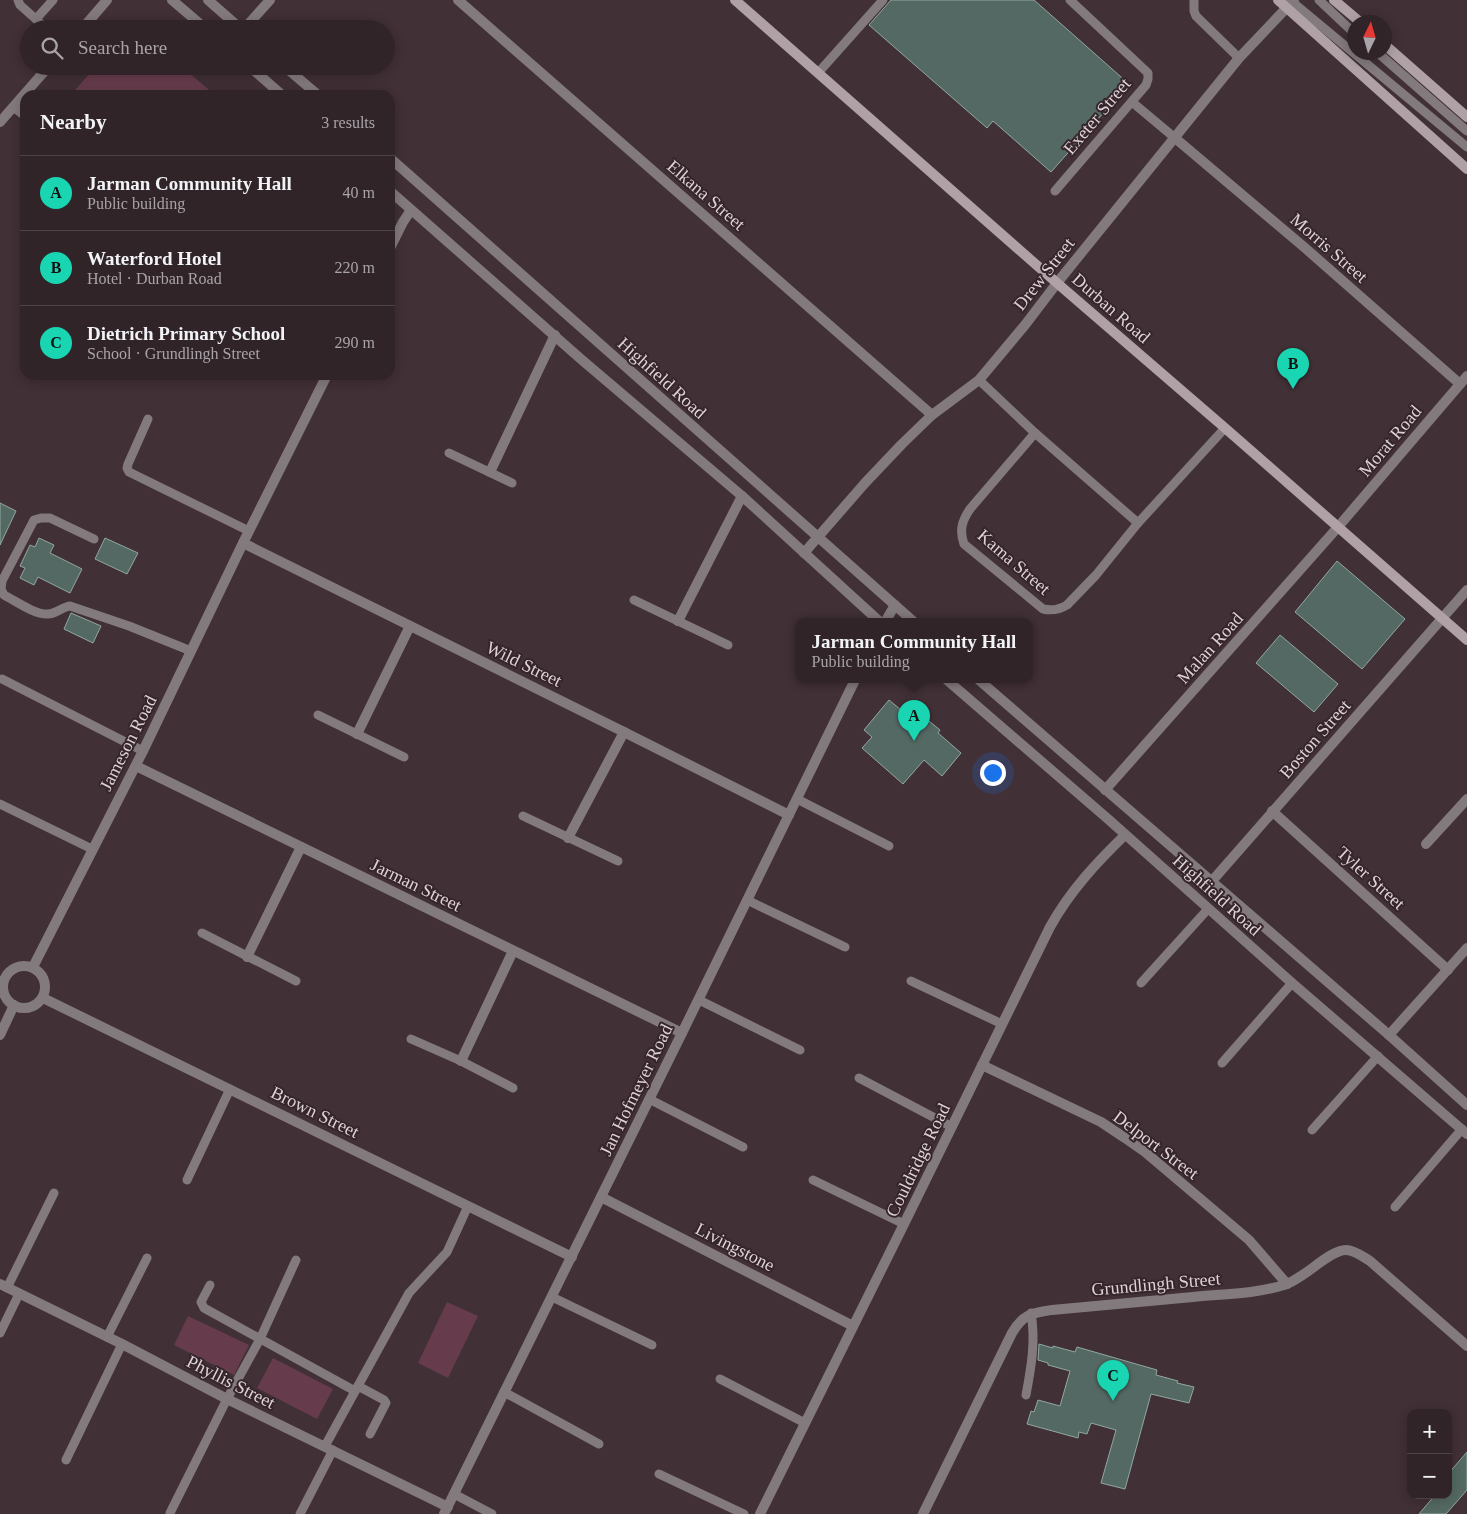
<!DOCTYPE html>
<html lang="en">
<head>
<meta charset="utf-8">
<style>
	:root { --surface:#312428; --page:#3d3034; --text:#f1f3f6; --muted:#a8a4a8; --line:#4c4145; --accent:#1ad5b2 }
	body { margin:0; font-family:"Times New Roman",serif; background:var(--page); color:var(--text) }
	.controls { position:absolute; right:15px; bottom:15px; display:grid; overflow:hidden; border-radius:10px; box-shadow:0 2px 12px #0003 }
	.controls button { width:45px; height:45px; display:grid; place-items:center; padding:0; border:0; border-bottom:1px solid var(--line); background:var(--surface); color:var(--text); font:25px sans-serif }
	.compass { position:absolute; left:1347px; top:15px; width:45px; height:45px; border-radius:50%; background:var(--surface); box-shadow:0 2px 12px #0003; rotate:5deg }
	.you { position:absolute; left:992px; top:772px; width:18px; height:18px; margin:-12px; border:4px solid #fff; border-radius:50%; background:#1a73e8; box-shadow:0 0 0 8px #1a73e833 }
	.badge { display:grid; place-items:center; width:32px; height:32px; border-radius:50%; background:var(--accent); color:#111; font-size:16px; font-weight:700 }
	.pin { position:absolute; translate:-50% -41px; filter:drop-shadow(0 1px 2px #0008) }
	.pin::after { content:''; position:absolute; top:26px; width:18px; height:15px; background:inherit; clip-path:polygon(0 0,100% 0,50% 100%) }
	.popup { position:absolute; left:795px; top:618px; width:238px; height:65px; box-sizing:border-box; display:grid; place-content:center; border-radius:10px; background:var(--surface); filter:drop-shadow(0 1px 4px #0005); font-size:16px; white-space:nowrap; color:var(--muted) }
	.popup b { font-size:19px; color:var(--text) }
	.popup::after { content:''; position:absolute; left:50%; top:100%; margin-left:-10px; border:10px solid transparent; border-top-color:var(--surface) }
	.list { margin:0; padding:0; list-style:none }
	h2 { display:flex; justify-content:space-between; align-items:center; height:65px; margin:0; padding:0 20px; font-size:21px }
	h2 small { font-size:16px; font-weight:400; color:var(--muted) }
	.list li { display:grid; grid-template-columns:32px 1fr auto; gap:15px; align-items:center; box-sizing:border-box; height:75px; padding:0 20px; border-top:1px solid var(--line) }
	.list b { display:block; font-size:19px; white-space:nowrap }
	.list p { margin:0; font-size:16px; white-space:nowrap; color:var(--muted) }
	.list em { font-size:16px; font-style:normal; color:var(--muted) }
	.icon { flex:none; width:28px; height:28px; fill:none; stroke:currentColor; stroke-width:2; stroke-linecap:round; stroke-linejoin:round }
	.map { position:relative; flex:none; width:1467px; height:1514px; overflow:hidden }
	.search { position:absolute; background:var(--surface); box-shadow:0 2px 12px #0003; left:20px; top:20px; width:375px; height:55px; display:flex; align-items:center; gap:12px; box-sizing:border-box; padding:0 18px; border-radius:28px; color:var(--muted); font-size:19px }
	.panel { position:absolute; background:var(--surface); box-shadow:0 2px 12px #0003; left:20px; top:90px; width:375px; height:290px; border-radius:15px }
	.map>svg:first-child { display:block }
</style>
</head>
<body>
<div class="map">
<svg width="1467" height="1514" viewBox="0 0 1467 1514">
	<rect width="100%" height="100%" fill="#413036"/>
	<g fill="#663b4c">
		<path d="M96 66H181L215 95H71Z"/>
		<path d="M447 1302 478 1316 448 1378 418 1363Z"/>
		<path d="M188 1316 249 1345 234 1375 174 1345Z"/>
		<path d="M273 1358 333 1389 317 1419 257 1388Z"/>
	</g>
	<g fill="#546963" stroke="#91a8a0">
		<path d="M891 0H1034L1129 84 1051 172 993 121 987 128 869 25Z"/>
		<path d="M0 503 16 511 0 545Z"/>
		<path d="M39 538 54 545 50 553 82 569 70 593 38 577 34 585 20 578 25 568 20 566 30 545 35 547Z"/>
		<path d="M105 538 138 553 127 574 95 559Z"/>
		<path d="M1337 561 1405 619 1362 669 1295 612Z"/>
		<path d="M71 613 101 626 93 643 64 629Z"/>
		<path d="M1280 635 1338 684 1314 712 1256 663Z"/>
		<path d="M889 700 912 719 918 712 940 730 938 733 961 753 942 776 924 760 903 784 862 748 872 737 864 730Z"/>
		<path d="M1039 1344 1053 1348V1346L1075 1352 1077 1347 1157 1370 1156 1375 1178 1381 1177 1383 1194 1387 1189 1403 1151 1394 1125 1489 1101 1483 1116 1430 1091 1423 1087 1434 1079 1432 1078 1438 1027 1424 1031 1411 1034 1412 1038 1400 1060 1406 1070 1371 1048 1365V1363L1038 1360Z"/>
		<path d="M1467 1452V1490L1446 1514H1419L1435 1495H1448V1474Z"/>
	</g>
	<g fill="none" stroke-linecap="round" stroke-linejoin="round">
		<g stroke="#837a7d" stroke-width="9">
			<path d="M18 0 20 5 47 29"/>
			<path d="M1194 0V11L1196 16 1239 58"/>
			<path d="M1290 0 1467 147"/>
			<path d="M1319 0 1354 33"/>
			<path d="M36 19 53 0"/>
			<path d="M1377 52 1467 131"/>
			<path d="M818 73 883 0"/>
			<path d="M1132 102 1175 138"/>
			<path d="M13 107 25 116"/>
			<path d="M1055 191 1146 85 1148 79V73L1070 0"/>
			<path d="M979 380 1035 433 1138 523"/>
			<path d="M148 419 128 464 127 468 129 472 249 531"/>
			<path d="M1035 433 970 509C962 521 959 530 964 544L1043 609C1052 611 1059 610 1067 605L1096 575 1138 523 1225 428"/>
			<path d="M449 453 512 483"/>
			<path d="M94 539 50 518H41L34 520 2 581 1 589 4 595C16 601 35 615 48 614 56 614 62 607 70 606L129 626 191 651"/>
			<path d="M634 600 728 645"/>
			<path d="M2 679 143 751"/>
			<path d="M318 715 404 757"/>
			<path d="M797 799 889 846"/>
			<path d="M0 804 92 849"/>
			<path d="M523 816 618 861"/>
			<path d="M747 900 845 947"/>
			<path d="M202 933 296 981"/>
			<path d="M911 981 1002 1024"/>
			<path d="M1141 983 1208 909"/>
			<path d="M699 1000 800 1050"/>
			<path d="M411 1039 461 1061 513 1088"/>
			<path d="M1222 1063 1292 983"/>
			<path d="M859 1078 952 1127"/>
			<path d="M649 1099 743 1147"/>
			<path d="M1312 1130 1378 1056"/>
			<path d="M187 1180 230 1089"/>
			<path d="M813 1180 904 1224"/>
			<path d="M1395 1207 1462 1129"/>
			<path d="M210 1285 201 1302 204 1308 355 1391"/>
			<path d="M7 1288 54 1193"/>
			<path d="M552 1297 652 1345"/>
			<path d="M0 1333 19 1294"/>
			<path d="M107 1337 147 1258"/>
			<path d="M720 1379 805 1423"/>
			<path d="M358 1386 384 1400 386 1403 370 1434"/>
			<path d="M504 1392 599 1444"/>
			<path d="M1026 1395C1031 1368 1036 1341 1031 1313"/>
			<path d="M325 1446 409 1293 447 1252 468 1206"/>
			<path d="M66 1460 122 1344"/>
			<path d="M659 1474 744 1514"/>
			<path d="M454 1494 492 1514"/>
			<path d="M170 1513 227 1399 260 1339 296 1260"/>
			<path d="M300 1514 333 1450"/>
		</g>
		<g stroke="#837a7d" stroke-width="10">
			<path d="M172 0 206 29"/>
			<path d="M208 0 241 29"/>
			<path d="M458 0 932 415"/>
			<path d="M82 29 107 0"/>
			<path d="M244 29 270 0"/>
			<path d="M249 66 282 95"/>
			<path d="M284 66 318 95"/>
			<path d="M0 122 49 66"/>
			<path d="M1175 138 1304 247 1460 384"/>
			<path d="M390 158 914 622"/>
			<path d="M390 191 582 360 742 496 880 622"/>
			<path d="M390 248 403 222 411 210"/>
			<path d="M490 472 555 335"/>
			<path d="M243 543 624 732 789 815"/>
			<path d="M804 553 865 483 902 444 932 415 979 380 1025 325 1057 283 1239 58 1294 0"/>
			<path d="M678 621 742 496"/>
			<path d="M885 622 895 605"/>
			<path d="M947 680 1108 819 1292 983 1467 1134"/>
			<path d="M979 680 1389 1035 1467 1105"/>
			<path d="M357 734 410 626"/>
			<path d="M136 766 682 1033"/>
			<path d="M1105 790 1338 527 1467 376"/>
			<path d="M1272 811 1448 970"/>
			<path d="M568 838 624 732"/>
			<path d="M1426 844 1467 799"/>
			<path d="M1212 881 1467 590"/>
			<path d="M247 957 301 847"/>
			<circle cx="24" cy="987" r="21"/>
			<path d="M33 967 143 751 243 543 327 375"/>
			<path d="M43 998 572 1257"/>
			<path d="M0 1035 14 1005"/>
			<path d="M1389 1035 1467 948"/>
			<path d="M461 1061 513 951"/>
			<path d="M982 1065 1101 1122 1125 1138 1145 1152 1249 1240 1287 1284"/>
			<path d="M601 1197 853 1326"/>
			<path d="M0 1284 122 1344 227 1399 448 1507"/>
			<path d="M444 1514 682 1033 855 680"/>
			<path d="M760 1514 904 1224 1050 927C1070 891 1096 863 1125 835"/>
			<path d="M923 1514 1012 1333C1023 1314 1032 1313 1052 1310 1099 1306 1146 1301 1193 1297 1223 1294 1255 1294 1284 1285 1304 1279 1329 1250 1346 1250 1355 1250 1363 1257 1370 1261L1467 1346"/>
		</g>
		<g stroke="#afa1a6" stroke-width="10">
			<path d="M735 0 1057 283 1225 428 1467 640"/>
			<path d="M1278 0 1467 169"/>
			<path d="M1334 0 1360 22"/>
			<path d="M1384 44 1467 117"/>
		</g>
	</g>
	<g text-anchor="middle" dominant-baseline="central" stroke-width="4" stroke-linejoin="round" paint-order="stroke">
		<g font-size="18" fill="#ddd2d6" stroke="#36262c">
			<text transform="translate(1097 116) rotate(-50)">Exeter Street</text>
			<text transform="translate(706 195) rotate(41)">Elkana Street</text>
			<text transform="translate(1329 248) rotate(41)">Morris Street</text>
			<text transform="translate(1044 274) rotate(-52)">Drew Street</text>
			<text transform="translate(1111 308) rotate(41)">Durban Road</text>
			<text transform="translate(662 378) rotate(42)">Highfield Road</text>
			<text transform="translate(1390 441) rotate(-50)">Morat Road</text>
			<text transform="translate(1014 562) rotate(41)">Kama Street</text>
			<text transform="translate(1210 648) rotate(-48)">Malan Road</text>
			<text transform="translate(524 664) rotate(26)">Wild Street</text>
			<text transform="translate(1315 739) rotate(-49)">Boston Street</text>
			<text transform="translate(128 743) rotate(-63)">Jameson Road</text>
			<text transform="translate(1371 878) rotate(42)">Tyler Street</text>
			<text transform="translate(416 885) rotate(26)">Jarman Street</text>
			<text transform="translate(1217 895) rotate(42)">Highfield Road</text>
			<text transform="translate(636 1090) rotate(-64)">Jan Hofmeyer Road</text>
			<text transform="translate(315 1112) rotate(26)">Brown Street</text>
			<text transform="translate(1156 1145) rotate(37)">Delport Street</text>
			<text transform="translate(918 1160) rotate(-64)">Couldridge Road</text>
			<text transform="translate(735 1247) rotate(27)">Livingstone</text>
			<text transform="translate(1156 1284) rotate(-5)">Grundlingh Street</text>
			<text transform="translate(231 1382) rotate(27)">Phyllis Street</text>
		</g>
	</g>
</svg>
<div class="controls">
<button>+</button>
<button>−</button>
</div>
<svg class="compass" viewBox="-18 -18 36 36"><path d="M0-13l5 13h-10z" fill="#e53935"/><path d="M0 13l5-13h-10z" fill="#a8a4a8"/></svg>
<div class="you"></div>
<div class="pin badge" style="left:914px;top:741px">A</div>
<div class="popup"><b>Jarman Community Hall</b>Public building</div>
<div class="pin badge" style="left:1293px;top:389px">B</div>
<div class="pin badge" style="left:1113px;top:1401px">C</div>
<div class="search"><svg class="icon" aria-label="search" viewBox="0 0 24 24"><circle cx="10" cy="10" r="6"/><path d="M15 15l6 6"/></svg>Search here</div>
<section class="panel">
<h2>Nearby<small>3 results</small></h2>
<ul class="list">
<li><span class="badge">A</span><div><b>Jarman Community Hall</b><p>Public building</p></div><em>40 m</em></li>
<li><span class="badge">B</span><div><b>Waterford Hotel</b><p>Hotel · Durban Road</p></div><em>220 m</em></li>
<li><span class="badge">C</span><div><b>Dietrich Primary School</b><p>School · Grundlingh Street</p></div><em>290 m</em></li>
</ul>
</section>
</div>
</body>
</html>
